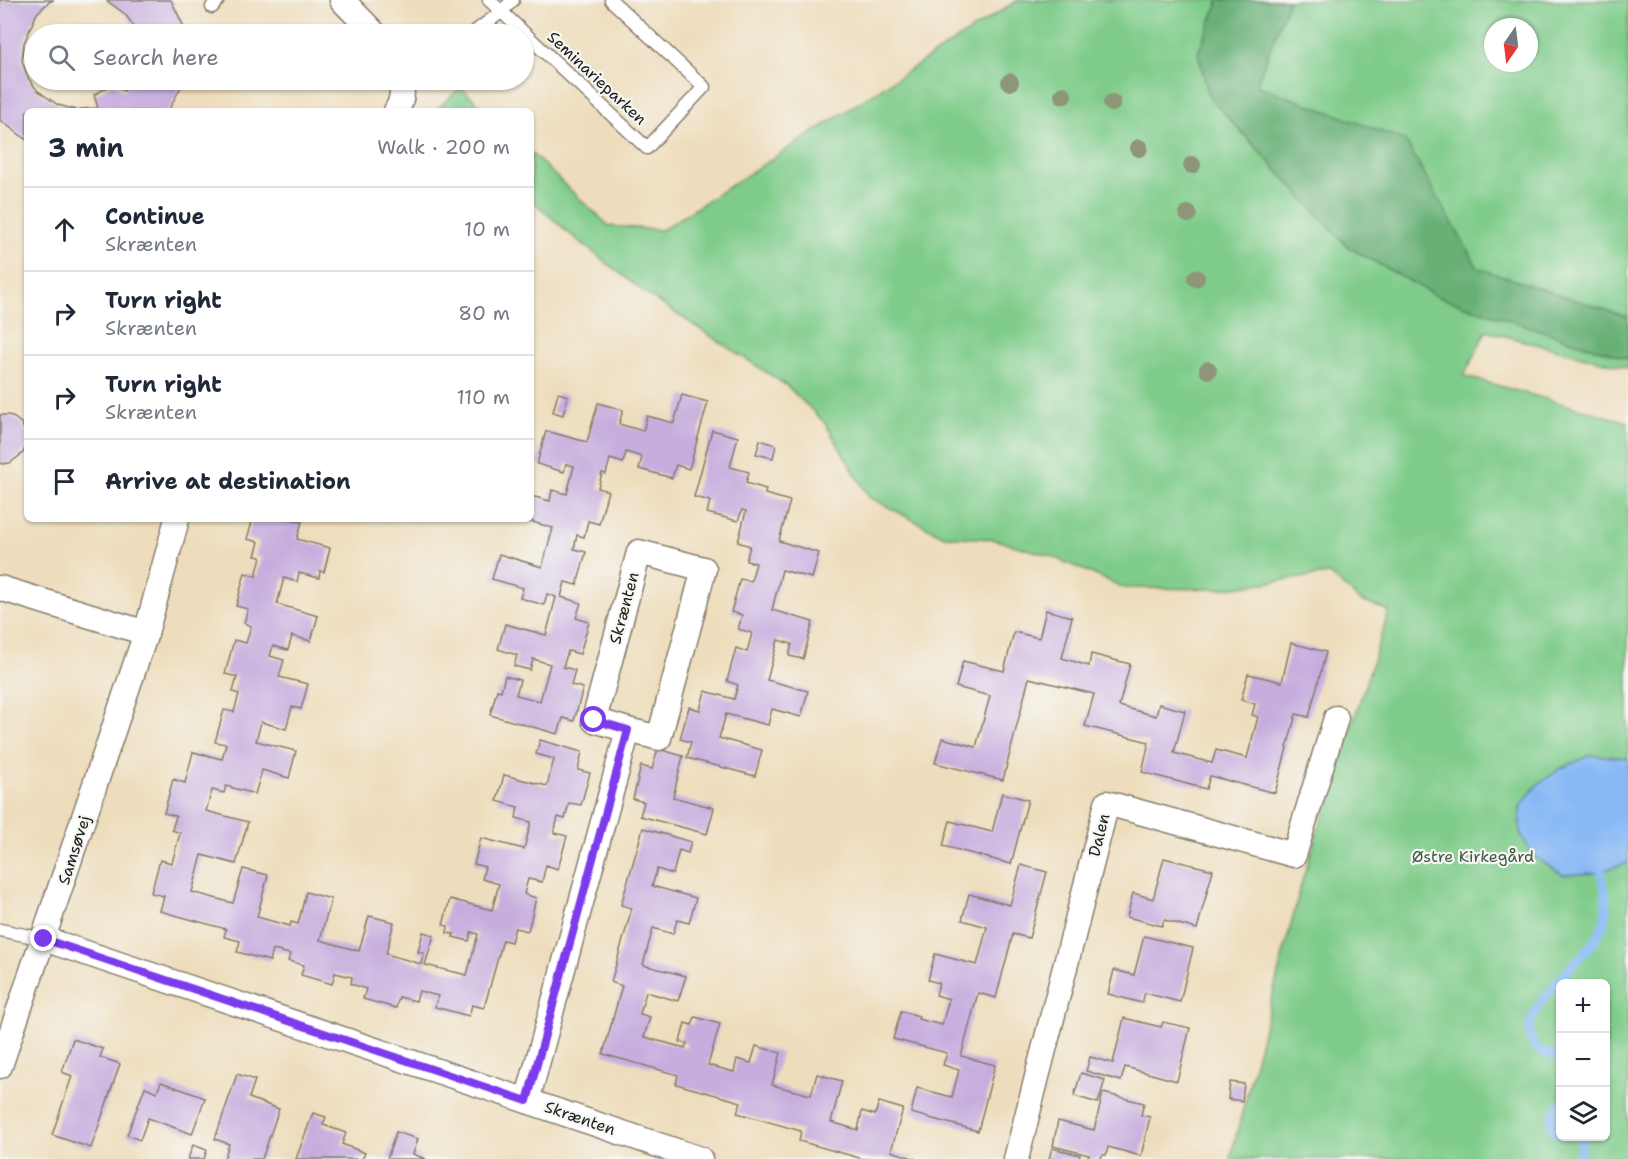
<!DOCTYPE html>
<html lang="en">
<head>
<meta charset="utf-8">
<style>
	:root { --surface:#fff; --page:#f2f2f3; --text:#1f2937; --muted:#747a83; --line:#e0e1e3 }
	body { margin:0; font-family:"Shantell Sans",sans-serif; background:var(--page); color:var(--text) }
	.controls { position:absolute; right:18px; bottom:18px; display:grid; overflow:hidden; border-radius:9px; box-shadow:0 2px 4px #0004 }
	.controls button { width:54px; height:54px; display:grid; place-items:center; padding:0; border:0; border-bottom:2px solid var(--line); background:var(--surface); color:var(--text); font:30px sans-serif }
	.compass { position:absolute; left:1484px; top:18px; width:54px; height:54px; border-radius:50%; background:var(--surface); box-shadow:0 2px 4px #0004; rotate:194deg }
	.stop { position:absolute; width:18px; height:18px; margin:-14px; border:4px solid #7c3aed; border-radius:50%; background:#fff }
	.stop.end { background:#7c3aed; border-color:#fff; box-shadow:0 2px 6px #0008 }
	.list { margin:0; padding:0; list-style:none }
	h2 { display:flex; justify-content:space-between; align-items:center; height:78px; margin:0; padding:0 24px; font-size:26px }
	h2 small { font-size:20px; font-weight:400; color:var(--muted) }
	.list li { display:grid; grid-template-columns:39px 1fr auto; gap:18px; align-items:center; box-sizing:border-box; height:84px; padding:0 24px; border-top:2px solid var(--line) }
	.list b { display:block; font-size:22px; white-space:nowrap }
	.list p { margin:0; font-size:20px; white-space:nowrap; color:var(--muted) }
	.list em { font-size:20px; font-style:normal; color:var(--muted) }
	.icon { flex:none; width:33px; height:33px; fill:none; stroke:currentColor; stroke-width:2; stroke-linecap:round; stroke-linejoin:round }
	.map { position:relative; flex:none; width:1628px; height:1159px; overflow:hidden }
	.search { position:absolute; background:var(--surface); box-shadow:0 2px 4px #0004; left:24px; top:24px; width:510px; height:66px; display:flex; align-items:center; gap:15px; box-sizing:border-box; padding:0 21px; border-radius:33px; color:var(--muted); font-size:22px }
	.panel { position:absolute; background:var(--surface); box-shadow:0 2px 4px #0004; left:24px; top:108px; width:510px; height:414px; border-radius:9px }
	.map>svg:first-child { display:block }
</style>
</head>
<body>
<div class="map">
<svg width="1628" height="1159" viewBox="0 0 1628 1159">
	<rect width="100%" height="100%" fill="#f6f6f2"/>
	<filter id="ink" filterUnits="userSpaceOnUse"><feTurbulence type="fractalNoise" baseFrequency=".0167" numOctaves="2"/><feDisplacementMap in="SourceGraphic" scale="12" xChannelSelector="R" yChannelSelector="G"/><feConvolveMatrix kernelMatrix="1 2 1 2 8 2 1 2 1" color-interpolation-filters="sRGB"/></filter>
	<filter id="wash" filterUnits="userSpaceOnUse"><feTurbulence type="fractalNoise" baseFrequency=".008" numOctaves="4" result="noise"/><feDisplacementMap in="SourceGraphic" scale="24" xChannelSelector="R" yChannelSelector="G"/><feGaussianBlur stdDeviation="1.35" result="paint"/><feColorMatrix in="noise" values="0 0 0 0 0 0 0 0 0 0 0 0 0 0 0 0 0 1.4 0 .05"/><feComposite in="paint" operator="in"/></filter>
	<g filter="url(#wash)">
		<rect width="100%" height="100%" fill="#eeddbc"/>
		<g fill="#7fcc8a" stroke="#4e7453" stroke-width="1.5" fill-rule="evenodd">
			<path d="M1018 0H1628V368L1486 331 1464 376 1628 422V1159H1230L1303 878 1389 611 1361 601 1329 574 1219 589 1125 588 1051 556 992 539 944 536 869 497 825 423 786 385 649 296 565 230 531 199V153L609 226 662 230ZM1493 27H1529V63H1493ZM1233 122 1376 262 1348 247ZM1560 984H1606V1136H1560Z"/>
			<path d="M461 87 486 111H435Z"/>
		</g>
		<path fill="#67b076" stroke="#426649" stroke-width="1.5" d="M1219 0H1289L1256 85 1405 140 1478 268 1628 317V359L1438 297 1348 247 1209 97 1198 53Z"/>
		<path fill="#89b9f5" stroke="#526a88" stroke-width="1.5" d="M1590 755 1628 758V863L1595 873 1563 875 1533 856 1520 832V807L1536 786 1560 769Z"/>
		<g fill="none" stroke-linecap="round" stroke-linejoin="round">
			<g stroke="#89b9f5" stroke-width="9">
				<path d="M1560 1057 1539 1051C1537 1048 1533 1044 1531 1040 1517 1005 1595 956 1604 922 1609 905 1604 888 1601 871"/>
				<path d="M1560 1104 1552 1117V1130L1560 1135"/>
				<path d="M1578 1159 1582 1144 1580 1136"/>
			</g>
		</g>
		<g id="blocks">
			<g fill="#c6adde">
				<path d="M0 0H54L49 2 37 13 24 43 22 61 28 78 37 90 58 105 77 110 27 111V140L0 120Z"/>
				<path d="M106 0H171L184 27V34H137L133 25 125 14Z"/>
				<path d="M132 80H183L181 87 168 111H80V109L98 108 94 95 113 84 124 91Z"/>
				<path d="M558 393 568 396 563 415 553 412Z"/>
				<path d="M682 395 708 402 689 469 676 465 672 478 639 469 642 457 626 452 623 463 610 459 606 474 602 473 598 488 608 491 599 524 588 521 584 537 577 535 574 549 586 552 577 585 565 582 561 597 581 603 576 618 589 622 580 654 568 651 563 667 575 670 571 685 583 688 574 721 563 718 558 734 490 715 497 690 501 691 505 676 520 680 516 695 540 701 550 664 533 659 530 670 514 666 517 655 498 649 505 624 546 635 556 597 547 594 544 605 520 598 523 588 492 579 499 554 542 567 553 528 522 519H531V496L550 501 552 490 567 494 574 466 566 464 564 472 537 464 546 431 587 442 598 403 623 410 619 424 643 431 647 416 674 423Z"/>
				<path d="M0 415H9L16 419 22 424 27 437 26 446 23 453 10 463 2 464 0 463Z"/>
				<path d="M712 430 738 437 730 467 749 472 746 483 766 489 765 494 790 501 779 541 819 553 812 578 782 570 772 610 813 622 803 659 789 656 792 644 778 640 767 680 808 691 801 717 772 709 768 725 726 714 719 738 762 750 755 776 687 758 691 742 680 739 689 707 700 710 705 691 734 699 738 685 727 681 736 648 747 652 752 633 738 629 742 615 731 612 740 579 751 581 756 563 746 561 750 546 738 542 746 511 742 510 738 521 707 513 710 501 694 497Z"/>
				<path d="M760 440 776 445 773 458 756 454Z"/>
				<path d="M253 519H291L302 522 297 539 330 548 324 572 320 571 319 578 299 573 297 582 284 578 277 604 318 616 311 641 292 636 288 650 273 646 270 656 284 660 279 677 308 684 301 709 292 707 286 729 261 722 256 741 296 751 289 778 262 770 255 794 226 786 224 793 212 790 206 811 248 822 236 864 202 855 192 892 233 903 243 869 268 875 257 917 290 926 291 922 298 924 306 892 331 899 320 940 359 951 369 916 394 922 386 954 421 964 424 953 418 952 423 932 434 935 425 965 467 975 478 934 471 932 469 941 453 937 454 934 447 933 448 926 443 925 450 899 492 910 499 884 482 879 485 867 474 864 481 838 524 849 531 822 516 818 518 807 497 801 504 775 547 786 554 759 536 754 540 740 582 752 578 770 590 773 581 805 569 803 565 819 558 817 554 833 567 836 558 869 546 865 542 882 528 879 524 894 536 898 528 931 515 928 511 942 503 940 484 1008 472 1005 469 1016 435 1007 438 996 419 991 416 1001 399 997 396 1008 363 999 366 989 351 984 352 977 335 973 332 984 301 975 304 965 288 961 290 954 273 950 270 961 237 952 240 941 224 937 226 929 160 911 164 896 151 893 160 860 172 863 180 833 172 830 176 816 164 813 173 779 185 783 193 752 222 759 226 744 215 742 224 710 234 712 239 694 233 692 237 677 225 674 234 640 246 643 251 626 244 623 248 609 236 606 245 573 256 576 261 557 255 556 259 542 247 539Z"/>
				<path d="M1046 610 1072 617 1062 658 1089 666 1091 654 1130 664 1119 706 1156 716 1159 704 1185 711 1174 753 1212 763 1216 750 1247 758 1258 717 1252 715 1255 704 1241 700 1248 674 1282 682 1291 643 1326 652 1309 717 1296 714 1275 793 1210 776 1206 789 1142 772 1149 742 1085 726 1094 694 1029 678 1003 780 935 763 942 738 976 747 990 696 956 687 963 661 1004 671 1014 632 1039 638Z"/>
				<path d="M658 749 683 756 673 797 714 808 707 834 640 816 644 802 633 799 641 766 652 769Z"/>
				<path d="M1002 793 1028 800 1011 864 943 846 950 821 992 832Z"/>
				<path d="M643 828 691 842 688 853 679 850 673 874 657 869 652 886 696 898 689 923 677 920 673 934 653 928 643 965 686 976 678 1001 646 992 640 1014 650 1017 644 1037 685 1048 687 1043 680 1042 685 1023 692 1025 695 1017 720 1024 708 1065 734 1072 737 1059 751 1063 756 1046 781 1053 772 1085 811 1095 817 1074 842 1081 831 1122 858 1130 862 1111 875 1115 879 1102 903 1109 891 1151 916 1159H863L799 1141 801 1131 737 1113 741 1102 676 1084 678 1075 603 1054 622 986 611 982 632 908 621 905Z"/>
				<path d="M1164 858 1213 870 1197 929 1164 920 1162 926 1127 917 1133 893 1153 899Z"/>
				<path d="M1021 865 1047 872 1029 938 1013 934 996 998 978 993 961 1056 995 1065 978 1131 911 1113 917 1088 952 1097 959 1070 943 1065 947 1053 893 1039 901 1011 919 1016 918 1019 942 1025 949 999 936 995 939 983 928 980 935 954 977 965 987 927 962 920 969 894 1010 905Z"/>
				<path d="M1144 936 1193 948 1180 1002 1145 993 1142 1003 1108 994 1114 970 1134 975Z"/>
				<path d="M1124 1018 1161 1027 1163 1022 1190 1028 1177 1081 1125 1067 1121 1081 1086 1071 1090 1057 1113 1063Z"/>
				<path d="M73 1039 103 1049 100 1057 120 1064 91 1148 52 1135 72 1076 62 1072Z"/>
				<path d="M1081 1073 1105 1080 1098 1103 1074 1096Z"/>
				<path d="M237 1074 255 1080 249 1098 279 1109 262 1159H224L229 1144 215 1139Z"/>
				<path d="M161 1082 205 1098 192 1134 148 1118 140 1140 127 1135 145 1087 157 1092Z"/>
				<path d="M1230 1082 1244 1084 1242 1101 1228 1099Z"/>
				<path d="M1103 1093 1144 1103 1141 1115 1150 1117 1141 1156 1108 1147 1106 1155H1103L1100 1159H1088L1089 1155 1053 1146 1058 1121 1094 1130Z"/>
				<path d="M313 1113 326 1117 323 1125 346 1133 342 1144 365 1153 362 1159H296Z"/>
				<path d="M396 1132 418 1139 413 1154 426 1159H387Z"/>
				<path d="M193 1145 207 1150 204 1159H188Z"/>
				<path d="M1052 1148 1080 1155 1079 1159H1049Z"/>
			</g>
		</g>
	</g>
	<g filter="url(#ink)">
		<use href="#blocks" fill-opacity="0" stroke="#857c6c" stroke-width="1.5"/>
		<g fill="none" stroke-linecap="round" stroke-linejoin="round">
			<g stroke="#857c6c" stroke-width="15">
				<g id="lane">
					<path d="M489 0 647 148 704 87 611 0"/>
					<path d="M212 7 218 0"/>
					<path d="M472 34 501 12 513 0"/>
					<path d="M0 930 44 939"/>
				</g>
			</g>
			<g stroke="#857c6c" stroke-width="27">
				<g id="street">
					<path d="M342 0 375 34"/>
					<path d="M396 111C403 101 403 91 401 80"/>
					<path d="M0 588 146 633"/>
					<path d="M44 939 700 1159"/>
					<path d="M0 1066 146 633 177 519"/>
					<path d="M527 1101 628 730 659 738 704 569 639 552 594 720 628 730"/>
					<path d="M1016 1159 1107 803 1294 855 1336 718"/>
				</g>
			</g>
			<use href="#lane" stroke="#fff" stroke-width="12"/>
			<use href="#street" stroke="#fff" stroke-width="24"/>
		</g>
		<g fill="#8e9579">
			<circle cx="1010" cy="82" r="9"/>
			<circle cx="1063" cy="95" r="9"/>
			<circle cx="1112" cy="103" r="9"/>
			<circle cx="1139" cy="148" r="9"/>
			<circle cx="1192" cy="165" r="9"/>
			<circle cx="1188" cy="214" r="9"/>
			<circle cx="1196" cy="278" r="9"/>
			<circle cx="1208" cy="370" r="9"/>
		</g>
	</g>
	<g fill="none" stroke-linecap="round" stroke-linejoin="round" filter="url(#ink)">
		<path stroke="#7c3aed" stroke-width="8" d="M44 939 527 1101 628 730 594 720"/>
	</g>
	<g text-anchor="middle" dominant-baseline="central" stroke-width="4.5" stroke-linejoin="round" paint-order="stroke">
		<g font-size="16" fill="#1c1c1c" stroke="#f6f6f2">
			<text transform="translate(597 78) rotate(43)">Seminarieparken</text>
			<text transform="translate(624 608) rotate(-75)">Skrænten</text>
			<text transform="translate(1099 835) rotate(-76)">Dalen</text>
			<text transform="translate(74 850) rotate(-72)">Samsøvej</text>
			<text transform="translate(580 1118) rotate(19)">Skrænten</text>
		</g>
		<g font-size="16" fill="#3f5a42" stroke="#f6f6f2">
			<text x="1473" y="856">Østre Kirkegård</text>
		</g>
	</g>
</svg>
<div class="controls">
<button>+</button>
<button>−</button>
<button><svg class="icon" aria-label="layers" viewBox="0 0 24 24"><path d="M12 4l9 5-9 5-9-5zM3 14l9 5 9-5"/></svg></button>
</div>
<svg class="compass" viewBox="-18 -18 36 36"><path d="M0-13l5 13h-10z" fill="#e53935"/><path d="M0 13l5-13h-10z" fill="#747a83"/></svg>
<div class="stop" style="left:594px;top:720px"></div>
<div class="stop end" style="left:44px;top:939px"></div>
<div class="search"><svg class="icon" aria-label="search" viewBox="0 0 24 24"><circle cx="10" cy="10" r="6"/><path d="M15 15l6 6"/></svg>Search here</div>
<section class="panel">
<h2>3 min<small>Walk · 200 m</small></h2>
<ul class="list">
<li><svg class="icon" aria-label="ahead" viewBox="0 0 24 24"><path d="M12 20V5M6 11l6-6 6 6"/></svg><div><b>Continue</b><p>Skrænten</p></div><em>10 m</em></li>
<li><svg class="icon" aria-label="right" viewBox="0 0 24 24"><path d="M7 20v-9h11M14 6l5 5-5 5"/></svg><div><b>Turn right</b><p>Skrænten</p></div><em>80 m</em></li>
<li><svg class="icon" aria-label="right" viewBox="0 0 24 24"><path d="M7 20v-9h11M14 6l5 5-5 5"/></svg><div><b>Turn right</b><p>Skrænten</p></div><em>110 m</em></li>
<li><svg class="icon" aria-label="arrive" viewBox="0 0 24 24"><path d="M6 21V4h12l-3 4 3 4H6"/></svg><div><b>Arrive at destination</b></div></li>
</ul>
</section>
</div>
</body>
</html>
